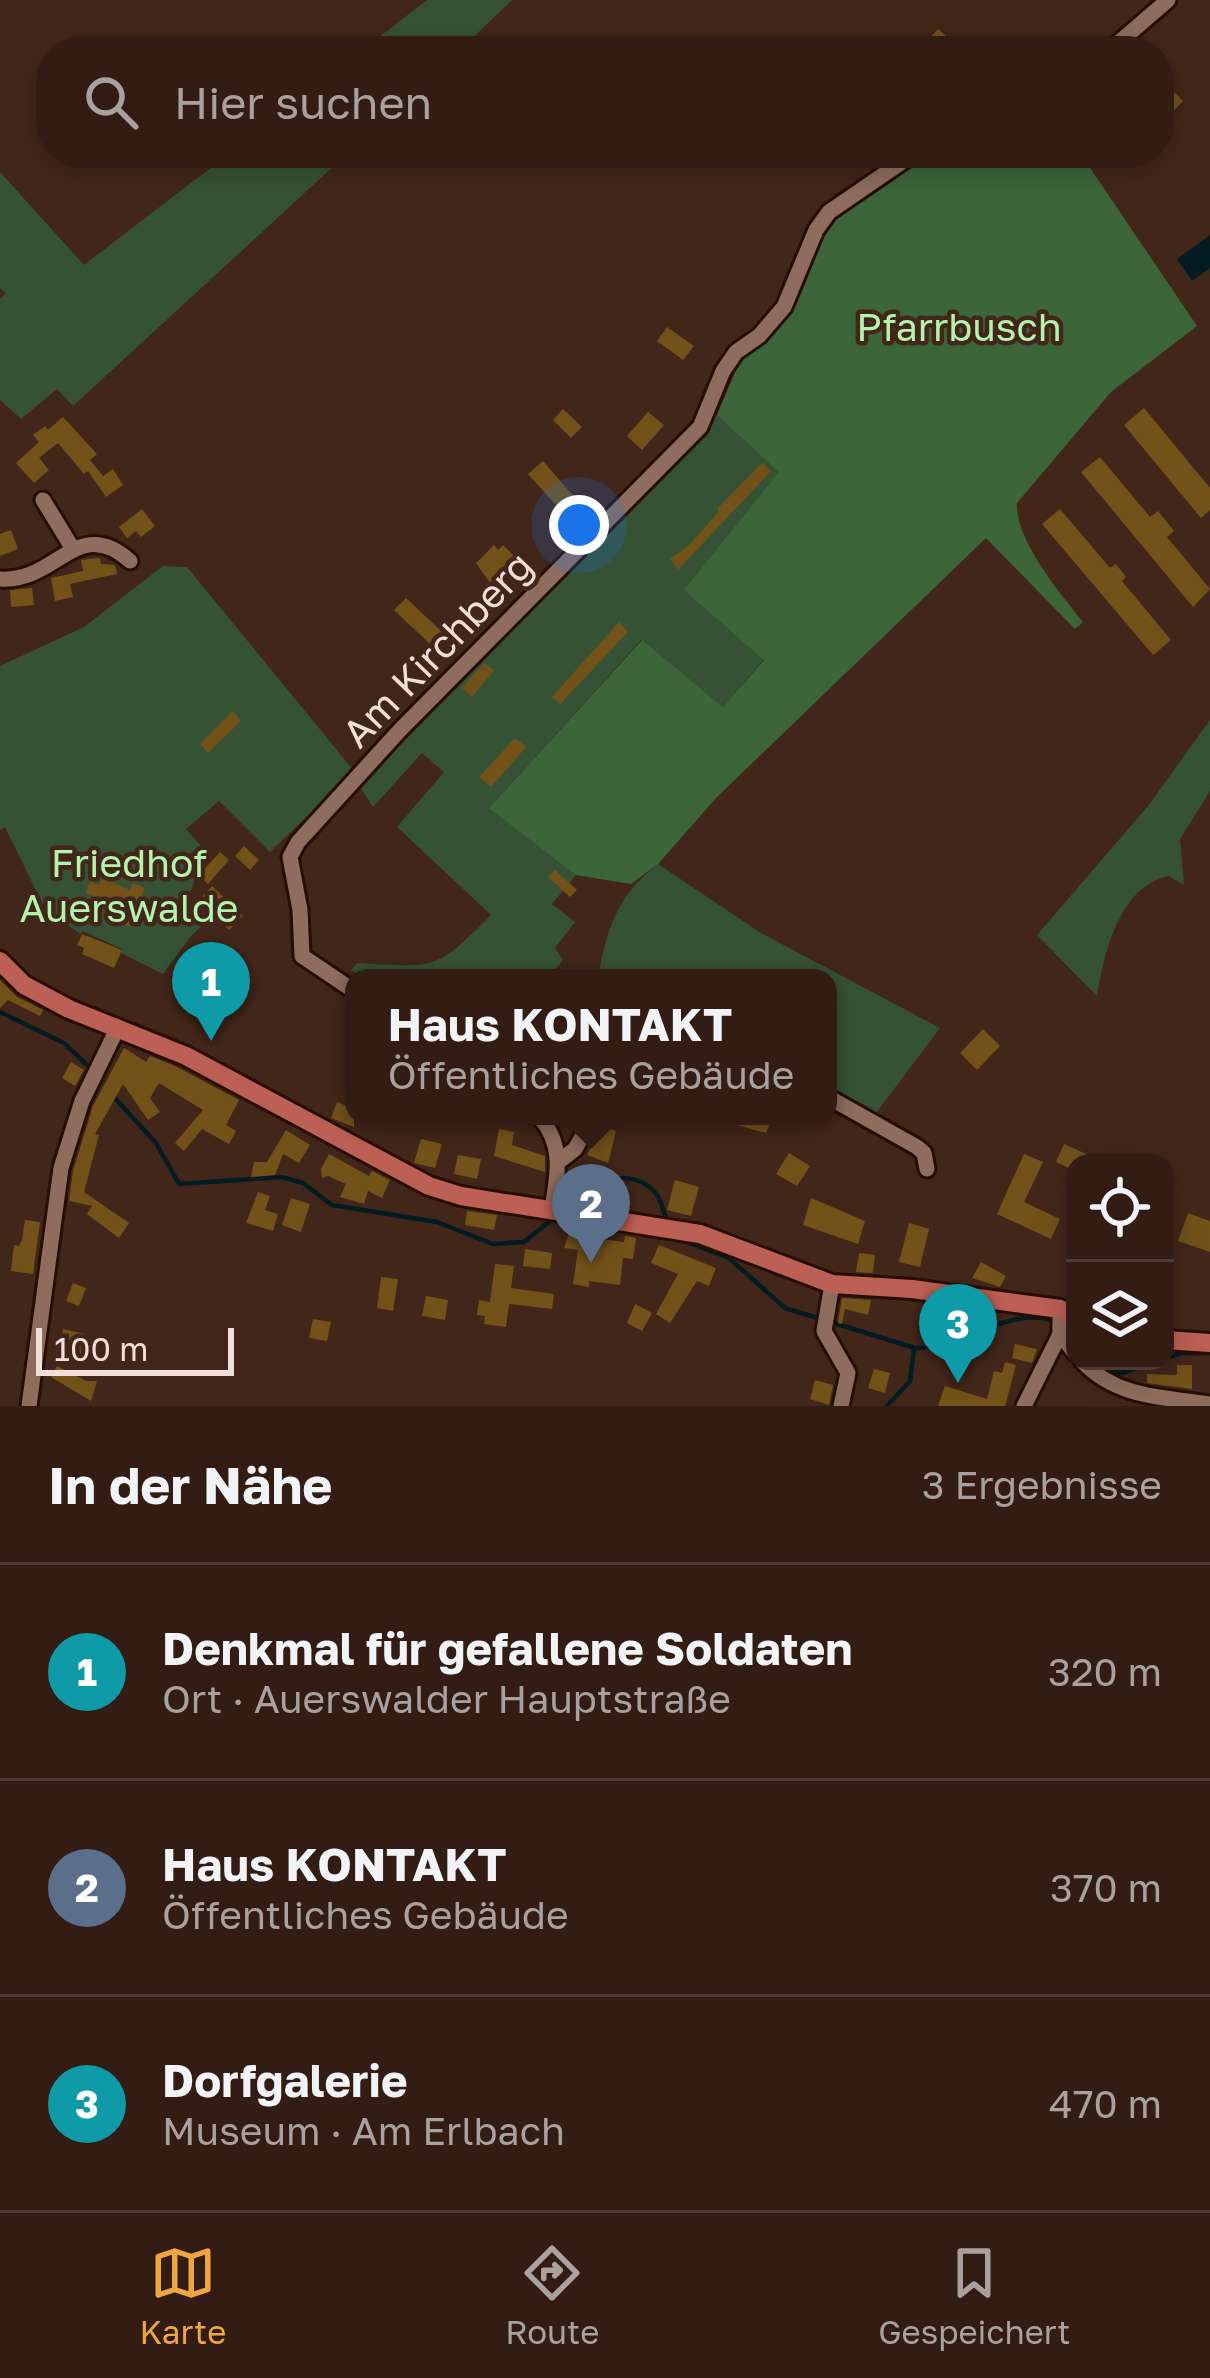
<!DOCTYPE html>
<html lang="de">
<head>
<meta charset="utf-8">
<style>
	:root { --surface:#321c13; --page:#3d2921; --text:#f1f3f6; --muted:#a8a1a0; --line:#4d3a33; --accent:#f0a63f }
	body { margin:0; font-family:"Golos Text",sans-serif; background:var(--page); color:var(--text) }
	.controls { position:absolute; right:36px; bottom:36px; display:grid; overflow:hidden; border-radius:24px; box-shadow:0 6px 30px #0003 }
	.controls button { width:108px; height:108px; display:grid; place-items:center; padding:0; border:0; border-bottom:3px solid var(--line); background:var(--surface); color:var(--text); font:60px sans-serif }
	.scale { position:absolute; left:36px; bottom:30px; width:198px; box-sizing:border-box; padding-left:12px; border:6px solid #f2dfd7; border-top:0; font-size:33px; line-height:42px; white-space:nowrap; color:#f2dfd7; -webkit-text-stroke:9px #422619; paint-order:stroke }
	.you { position:absolute; left:579px; top:525px; width:42px; height:42px; margin:-30px; border:9px solid #fff; border-radius:50%; background:#1a73e8; box-shadow:0 0 0 18px #1a73e833 }
	.badge { display:grid; place-items:center; width:78px; height:78px; border-radius:50%; background:var(--accent); color:#fff; font-size:39px; font-weight:700 }
	.pin { position:absolute; translate:-50% -99px; filter:drop-shadow(0 3px 6px #0008) }
	.pin::after { content:''; position:absolute; top:63px; width:42px; height:36px; background:inherit; clip-path:polygon(0 0,100% 0,50% 100%) }
	.popup { position:absolute; left:345px; top:969px; width:492px; height:156px; box-sizing:border-box; display:grid; place-content:center; border-radius:24px; background:var(--surface); filter:drop-shadow(0 3px 9px #0005); font-size:39px; white-space:nowrap; color:var(--muted) }
	.popup b { font-size:45px; color:var(--text) }
	.popup::after { content:''; position:absolute; left:50%; top:100%; margin-left:-24px; border:24px solid transparent; border-top-color:var(--surface) }
	.list { margin:0; padding:0; list-style:none }
	h2 { display:flex; justify-content:space-between; align-items:center; height:156px; margin:0; padding:0 48px; font-size:51px }
	h2 small { font-size:39px; font-weight:400; color:var(--muted) }
	.list li { display:grid; grid-template-columns:78px 1fr auto; gap:36px; align-items:center; box-sizing:border-box; height:216px; padding:0 48px; border-top:3px solid var(--line) }
	.list b { display:block; font-size:45px; white-space:nowrap }
	.list p { margin:0; font-size:39px; white-space:nowrap; color:var(--muted) }
	.list em { font-size:39px; font-style:normal; color:var(--muted) }
	.icon { flex:none; width:66px; height:66px; fill:none; stroke:currentColor; stroke-width:2; stroke-linecap:round; stroke-linejoin:round }
	.map { position:relative; flex:none; width:1210px; height:1406px; overflow:hidden }
	.search { position:absolute; background:var(--surface); box-shadow:0 6px 30px #0003; left:36px; right:36px; top:36px; height:132px; display:flex; align-items:center; gap:30px; box-sizing:border-box; padding:0 42px; border-radius:48px; color:var(--muted); font-size:45px }
	.sheet { height:804px; background:var(--surface) }
	nav { display:flex; justify-content:space-around; align-items:center; box-sizing:border-box; height:168px; border-top:3px solid var(--line); background:var(--surface); font-size:33px; color:var(--muted) }
	nav a { display:grid; justify-items:center; gap:6px }
	nav .on { color:var(--accent) }
	.map>svg:first-child { display:block }
</style>
</head>
<body>
<div class="map">
<svg width="1210" height="1406" viewBox="0 0 1210 1406">
	<rect width="100%" height="100%" fill="#422619"/>
	<g fill="#365235">
		<path d="M427 0H512L459 51H361Z"/>
		<path d="M230 153H348L73 406 57 389 21 419 0 400V299L6 293 0 288V172L84 265Z"/>
		<path d="M717 415 780 471 764 659 723 707 641 640 490 807 576 875 552 904 575 922 555 948 563 960 548 978H364L351 970 357 963C437 967 434 972 491 915L397 827 444 772 422 753 373 807 360 787 411 728 675 465Z"/>
		<path d="M163 566 187 567 354 771 270 852 219 801 186 829 211 857 197 872 188 900 209 919 191 936 163 974 121 953 122 949 83 931 80 934 44 907 5 827 0 830V666L84 627Z"/>
		<path d="M1210 720V791L1180 839 1184 885 1169 876C1119 886 1104 954 1097 996L1037 935 1148 806Z"/>
		<path d="M658 864 761 933 940 1028 870 1121 828 1104V978H598C607 928 617 896 658 864Z"/>
	</g>
	<path fill="#3c663a" d="M933 153H1080L1197 326 1111 392 1017 503C1015 540 1060 593 1083 622L1075 629 986 538 717 797 658 864 631 884 576 875 489 808 642 640 723 707 764 660 684 590 779 472 717 415 739 363 775 332 794 309 823 238 837 218Z"/>
	<path fill="#021c21" d="M1210 235V268L1192 281 1177 259Z"/>
	<g fill="none" stroke-linecap="round" stroke-linejoin="round">
		<g stroke="#021c21" stroke-width="4.5">
			<path d="M0 1012 64 1043 91 1069"/>
			<path d="M113 1096 156 1143 179 1184 282 1177 303 1183 332 1205 437 1222 493 1244 524 1242 555 1217"/>
			<path d="M563 1208C583 1184 633 1162 657 1195 662 1202 664 1215 668 1223"/>
			<path d="M676 1238 729 1258 785 1308 915 1348C957 1348 1015 1305 1053 1321"/>
			<path d="M1165 1359 1181 1353H1210"/>
			<path d="M1100 1370 1122 1373 1158 1361"/>
			<path d="M887 1406 910 1381 914 1349"/>
		</g>
	</g>
	<g fill="#73521a">
		<path d="M938 29 963 51H941L928 40Z"/>
		<path d="M1159 77 1183 101 1173 111 1159 98Z"/>
		<path d="M667 327 694 346 683 360 657 341Z"/>
		<path d="M1144 408 1210 488V510L1201 518 1124 425Z"/>
		<path d="M563 409 582 427 571 438 553 420Z"/>
		<path d="M648 412 664 425 642 450 627 436Z"/>
		<path d="M63 417 97 454 90 460 103 476 113 469 123 485 106 497 88 471 84 474 58 443 39 458 49 470 34 483 16 463 39 442 33 435 45 426 48 430Z"/>
		<path d="M1100 457 1150 517 1158 511 1174 531 1167 537 1210 589 1193 607 1081 472Z"/>
		<path d="M543 461 576 499 562 512 528 474Z"/>
		<path d="M762 463 771 471 678 570 670 559 689 545 719 511 717 509Z"/>
		<path d="M142 509 155 526 141 537 136 531 127 538 119 527Z"/>
		<path d="M1060 509 1110 568 1116 564 1126 577 1122 581 1171 640 1153 655 1042 524Z"/>
		<path d="M11 530 18 549 0 556V534Z"/>
		<path d="M494 545 498 550 503 545 515 557 490 583 476 563Z"/>
		<path d="M100 558 101 564 115 565 117 574 70 584 73 597 55 601 51 578 83 571 81 560Z"/>
		<path d="M32 588 34 605 11 607 10 590Z"/>
		<path d="M406 598 442 632 430 644 394 610Z"/>
		<path d="M619 622 628 632 560 704 552 697Z"/>
		<path d="M484 663 494 670 472 697 462 688Z"/>
		<path d="M233 711 241 721 208 753 200 744Z"/>
		<path d="M515 738 526 747 491 787 479 777Z"/>
		<path d="M244 846 259 860 250 870 235 856Z"/>
		<path d="M220 852 229 860 208 884 199 875Z"/>
		<path d="M555 870 577 890 570 897 548 877Z"/>
		<path d="M102 878 130 890 133 883 145 888 142 896 147 898 151 913 141 920 134 917 130 927 116 921 119 913 93 903 96 897 86 893 90 881 99 885Z"/>
		<path d="M212 886 243 916 229 930 198 901Z"/>
		<path d="M82 934 122 950 114 968 82 954 84 948 77 945Z"/>
		<path d="M0 980 17 997 43 1010 40 1016 8 1000 0 1008Z"/>
		<path d="M983 1029 1000 1046 977 1070 960 1053Z"/>
		<path d="M124 1048 146 1062 150 1056 175 1066 239 1100 226 1125 236 1131 229 1144 202 1129 184 1151 175 1143 203 1110 159 1083 150 1098 160 1112 148 1120 123 1084 95 1134 99 1135 84 1192 129 1223 119 1238 87 1214 92 1206 69 1201 73 1171 93 1106Z"/>
		<path d="M71 1062 84 1070 75 1086 62 1078Z"/>
		<path d="M337 1102 354 1109V1127L331 1118Z"/>
		<path d="M740 1116H773L766 1133 736 1125Z"/>
		<path d="M602 1126 616 1131 608 1163 587 1155Z"/>
		<path d="M499 1129 514 1132 512 1145 545 1156V1172L494 1156Z"/>
		<path d="M286 1130 310 1145 299 1163 283 1154 275 1175 251 1177 254 1162H267Z"/>
		<path d="M421 1139 442 1144 435 1168 414 1163Z"/>
		<path d="M1064 1144 1106 1163H1075V1171L1056 1162Z"/>
		<path d="M789 1153 810 1166 797 1186 776 1174Z"/>
		<path d="M329 1154 369 1176 372 1171 390 1180 382 1198 368 1191 364 1204 340 1197 346 1184 328 1176 322 1178 321 1169Z"/>
		<path d="M1024 1154 1043 1162 1024 1202 1060 1219 1051 1239 997 1214Z"/>
		<path d="M458 1155 481 1159 477 1179 454 1174Z"/>
		<path d="M675 1180 699 1187 691 1216 667 1210Z"/>
		<path d="M258 1192 270 1196 265 1210 278 1214 273 1231 246 1223Z"/>
		<path d="M291 1198 310 1204 301 1232 282 1225Z"/>
		<path d="M811 1198 865 1221 858 1244 803 1225Z"/>
		<path d="M467 1211 497 1215 494 1230 465 1225Z"/>
		<path d="M1188 1213 1210 1221V1252L1178 1241Z"/>
		<path d="M25 1220 40 1222 33 1274 11 1271 14 1245 19 1246 22 1240Z"/>
		<path d="M909 1223 929 1229 920 1267 899 1262Z"/>
		<path d="M571 1228 594 1231 593 1238 624 1242 625 1236 636 1238 633 1259 623 1258 620 1285 589 1281V1287L573 1284 578 1250 564 1248Z"/>
		<path d="M659 1245 716 1268 709 1286 697 1281 670 1323 656 1314 678 1274 651 1263Z"/>
		<path d="M525 1249 552 1253 550 1269 523 1266Z"/>
		<path d="M859 1253 875 1255 873 1273 856 1272Z"/>
		<path d="M981 1262 1006 1276 1000 1287 972 1278Z"/>
		<path d="M495 1264 514 1266 511 1288 554 1294 552 1309 509 1304 506 1327 484 1324 485 1316 477 1315 479 1300 490 1302Z"/>
		<path d="M381 1277 398 1279 393 1311 377 1308Z"/>
		<path d="M73 1283 86 1288 79 1306 66 1301Z"/>
		<path d="M426 1296 448 1300 445 1320 422 1316Z"/>
		<path d="M842 1298 871 1300 868 1315 845 1309 842 1324 838 1323Z"/>
		<path d="M635 1304 652 1313 642 1331 627 1323Z"/>
		<path d="M928 1310 952 1313 949 1333 925 1329Z"/>
		<path d="M313 1319 331 1322 327 1341 309 1338Z"/>
		<path d="M63 1329 85 1334 81 1354 59 1350Z"/>
		<path d="M1015 1344 1037 1349 1032 1363 1012 1358Z"/>
		<path d="M1005 1362 1016 1365 1005 1406H938L945 1386 987 1399 994 1371 1002 1373Z"/>
		<path d="M1177 1365H1192V1389L1147 1383V1374L1177 1375Z"/>
		<path d="M57 1366 86 1381H97L91 1401 51 1377Z"/>
		<path d="M874 1369 890 1373 885 1393 868 1388Z"/>
		<path d="M815 1380 833 1385 829 1405 810 1399Z"/>
	</g>
	<g fill="none" stroke-linecap="round" stroke-linejoin="round">
		<g stroke="#270e03" stroke-width="21">
			<g id="minor">
				<path d="M1109 51 1168 0"/>
				<path d="M43 500 73 549"/>
				<path d="M0 579C57 583 77 514 130 561"/>
				<path d="M354 991 302 956 300 910 290 857 298 842 400 730 700 427 723 371 736 352 759 336 784 307 816 230 829 212 915 153"/>
				<path d="M828 1097 917 1147 924 1153 927 1169"/>
				<path d="M539 1116C564 1145 558 1173 552 1208"/>
				<path d="M561 1160 575 1149 594 1116"/>
				<path d="M832 1284 824 1331 848 1373 841 1406"/>
				<path d="M1060 1309V1334L1075 1353"/>
				<path d="M1082 1361C1116 1398 1163 1397 1210 1404"/>
				<path d="M29 1406 61 1168 82 1101 118 1027"/>
				<path d="M1024 1406 1060 1334"/>
			</g>
		</g>
		<g stroke="#270e03" stroke-width="24">
			<g id="major">
				<path d="M0 961 24 985 69 1009 186 1056 429 1186 461 1196 700 1234 832 1284 912 1289 1060 1309 1075 1316"/>
				<path d="M1165 1340 1210 1343"/>
			</g>
		</g>
		<use href="#minor" stroke="#8e6d5e" stroke-width="15"/>
		<use href="#major" stroke="#bc5f54" stroke-width="18"/>
	</g>
	<g text-anchor="middle" dominant-baseline="central" stroke-width="9" stroke-linejoin="round" paint-order="stroke">
		<g font-size="39" fill="#b2f3ae" stroke="#422619">
			<text x="959" y="326">Pfarrbusch</text>
			<text x="129" y="862">Friedhof<tspan x="129" dy="45">Auerswalde</tspan></text>
		</g>
		<g font-size="39" fill="#f2dfd7" stroke="#422619">
			<text transform="translate(437 649) rotate(-46)">Am Kirchberg</text>
		</g>
	</g>
</svg>
<div class="controls">
<button><svg class="icon" aria-label="locate" viewBox="0 0 24 24"><circle cx="12" cy="12" r="6"/><path d="M12 2v4M12 18v4M2 12h4M18 12h4"/></svg></button>
<button><svg class="icon" aria-label="layers" viewBox="0 0 24 24"><path d="M12 4l9 5-9 5-9-5zM3 14l9 5 9-5"/></svg></button>
</div>
<div class="scale">100 m</div>
<div class="you"></div>
<div class="pin badge" style="left:211px;top:1041px;background:#0f9aa8">1</div>
<div class="pin badge" style="left:591px;top:1263px;background:#5c6f8a">2</div>
<div class="popup"><b>Haus KONTAKT</b>Öffentliches Gebäude</div>
<div class="pin badge" style="left:958px;top:1383px;background:#0f9aa8">3</div>
<div class="search"><svg class="icon" aria-label="search" viewBox="0 0 24 24"><circle cx="10" cy="10" r="6"/><path d="M15 15l6 6"/></svg>Hier suchen</div>
</div>
<section class="sheet">
<h2>In der Nähe<small>3 Ergebnisse</small></h2>
<ul class="list">
<li><span class="badge" style="background:#0f9aa8">1</span><div><b>Denkmal für gefallene Soldaten</b><p>Ort · Auerswalder Hauptstraße</p></div><em>320 m</em></li>
<li><span class="badge" style="background:#5c6f8a">2</span><div><b>Haus KONTAKT</b><p>Öffentliches Gebäude</p></div><em>370 m</em></li>
<li><span class="badge" style="background:#0f9aa8">3</span><div><b>Dorfgalerie</b><p>Museum · Am Erlbach</p></div><em>470 m</em></li>
</ul>
</section>
<nav>
<a class="on"><svg class="icon" aria-label="map" viewBox="0 0 24 24"><path d="M3 6l6-2 6 2 6-2v14l-6 2-6-2-6 2zM9 4v14M15 6v14"/></svg>Karte</a>
<a><svg class="icon" aria-label="directions" viewBox="0 0 24 24"><path d="M12 3l9 9-9 9-9-9zM9 14v-3h6M13 9l2 2-2 2"/></svg>Route</a>
<a><svg class="icon" aria-label="saved" viewBox="0 0 24 24"><path d="M7 4h10v16l-5-4-5 4z"/></svg>Gespeichert</a>
</nav>
</body>
</html>
